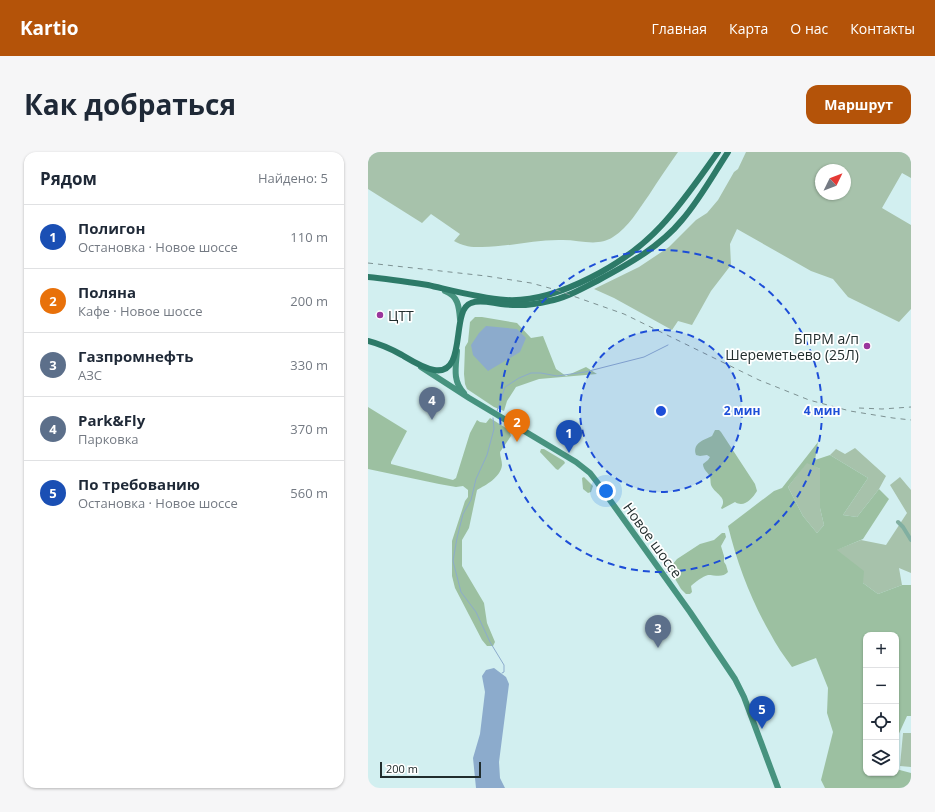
<!DOCTYPE html>
<html lang="ru">
<head>
<meta charset="utf-8">
<style>
	:root { --surface:#fff; --page:#f6f6f7; --text:#1f2937; --muted:#747a83; --line:#e0e1e3; --accent:#b45309 }
	body { margin:0; font-family:"Open Sans",sans-serif; background:var(--page); color:var(--text) }
	.controls { position:absolute; right:12px; bottom:12px; display:grid; overflow:hidden; border-radius:8px; box-shadow:0 1px 3px #0004 }
	.controls button { width:36px; height:36px; display:grid; place-items:center; padding:0; border:0; border-bottom:1px solid var(--line); background:var(--surface); color:var(--text); font:20px sans-serif }
	.compass { position:absolute; left:447px; top:12px; width:36px; height:36px; border-radius:50%; background:var(--surface); box-shadow:0 1px 3px #0004; rotate:47deg }
	.scale { position:absolute; left:12px; bottom:10px; width:101px; box-sizing:border-box; padding-left:4px; border:2px solid #212d2d; border-top:0; font-size:11px; line-height:14px; white-space:nowrap; color:#212d2d; -webkit-text-stroke:3px #fff; paint-order:stroke }
	.you { position:absolute; left:238px; top:339px; width:14px; height:14px; margin:-10px; border:3px solid #fff; border-radius:50%; background:#1a73e8; box-shadow:0 0 0 6px #1a73e833 }
	.badge { display:grid; place-items:center; width:26px; height:26px; border-radius:50%; background:var(--accent); color:#fff; font-size:13px; font-weight:700 }
	.pin { position:absolute; translate:-50% -33px; filter:drop-shadow(0 1px 2px #0008) }
	.pin::after { content:''; position:absolute; top:21px; width:14px; height:12px; background:inherit; clip-path:polygon(0 0,100% 0,50% 100%) }
	.list { margin:0; padding:0; list-style:none }
	h2 { display:flex; justify-content:space-between; align-items:center; height:52px; margin:0; padding:0 16px; font-size:17px }
	h2 small { font-size:13px; font-weight:400; color:var(--muted) }
	.list li { display:grid; grid-template-columns:26px 1fr auto; gap:12px; align-items:center; box-sizing:border-box; height:64px; padding:0 16px; border-top:1px solid var(--line) }
	.list b { display:block; font-size:15px; white-space:nowrap }
	.list p { margin:0; font-size:13px; white-space:nowrap; color:var(--muted) }
	.list em { font-size:13px; font-style:normal; color:var(--muted) }
	.icon { flex:none; width:22px; height:22px; fill:none; stroke:currentColor; stroke-width:2; stroke-linecap:round; stroke-linejoin:round }
	.map { position:relative; flex:none; width:543px; height:636px; overflow:hidden; border-radius:12px }
	header { display:flex; align-items:center; gap:24px; box-sizing:border-box; height:56px; padding:0 20px; background:var(--accent); color:#fff }
	header strong { font-size:19px }
	nav { display:flex; gap:22px; margin-inline-start:auto; font-size:14px }
	.intro { display:flex; align-items:center; justify-content:space-between; box-sizing:border-box; height:96px; padding:0 24px }
	h1 { margin:0; font-size:28px }
	.button { padding:10px 18px; border-radius:12px; background:var(--accent); color:#fff; font-size:14px; font-weight:700 }
	main { display:flex; gap:24px; padding:0 24px }
	aside { flex:1; background:var(--surface); border-radius:12px; box-shadow:0 1px 3px #0004 }
	.map>svg:first-child { display:block }
</style>
</head>
<body>
<header>
<strong>Kartio</strong>
<nav><a>Главная</a><a>Карта</a><a>О нас</a><a>Контакты</a></nav>
</header>
<div class="intro"><h1>Как добраться</h1><a class="button">Маршрут</a></div>
<main>
<aside>
<h2>Рядом<small>Найдено: 5</small></h2>
<ul class="list">
<li><span class="badge" style="background:#1a4fb4">1</span><div><b>Полигон</b><p>Остановка · Новое шоссе</p></div><em>110 m</em></li>
<li><span class="badge" style="background:#e8710a">2</span><div><b>Поляна</b><p>Кафе · Новое шоссе</p></div><em>200 m</em></li>
<li><span class="badge" style="background:#5c6f8a">3</span><div><b>Газпромнефть</b><p>АЗС</p></div><em>330 m</em></li>
<li><span class="badge" style="background:#5c6f8a">4</span><div><b>Park&amp;Fly</b><p>Парковка</p></div><em>370 m</em></li>
<li><span class="badge" style="background:#1a4fb4">5</span><div><b>По требованию</b><p>Остановка · Новое шоссе</p></div><em>560 m</em></li>
</ul>
</aside>
<div class="map">
<svg width="543" height="636" viewBox="0 0 543 636">
	<rect width="100%" height="100%" fill="#d2eff0"/>
	<g fill="#a7c2ab" fill-rule="evenodd">
		<path d="M0 0H310C300 14 290 29 281 43 270 58 261 75 245 85 230 95 212 88 195 88 166 87 138 96 109 95 100 95 94 93 86 89L92 82 63 62 54 71 0 37Z"/>
		<path d="M378 0H543V26L534 21 514 56 543 73V157L531 170 480 145 465 127 443 119 369 77 362 92 363 113 343 139 324 173 310 169 304 178 246 146 226 137 271 115 301 95 328 68 339 61 350 48 366 20 370 17ZM453 18H477V42H453Z"/>
		<path d="M487 296 518 324 511 337 489 365 475 363 500 326 462 303 468 297 477 302Z"/>
		<path d="M439 310 452 317V356L456 373 449 381 435 364 420 335Z"/>
		<path d="M532 325 543 338V421L531 416 534 433 510 442 495 431 468 398 493 388 518 393 539 361 522 333Z"/>
		<path d="M535 581H543V615L532 614Z"/>
	</g>
	<g fill="#9cc0a1" fill-rule="evenodd">
		<path d="M107 165H114L149 171 163 186 175 184 188 217 198 224 218 215 229 222 171 227 148 235 139 249 136 259 126 255 99 237 97 232 96 222 97 195 100 190 102 170Z"/>
		<path d="M0 255 39 279 23 310V312L85 328 88 326 102 281 109 268 112 270 118 271 122 266 141 278 143 284 132 300C132 304 134 309 134 313 133 325 118 333 109 338L101 376 94 388V414L116 451 119 471 127 490 125 494H119L114 488 87 436 84 424V389L97 349 100 345V338L95 334 88 335 71 332 0 317Z"/>
		<path d="M347 278H351L353 280 387 332 389 339C384 347 376 356 367 350L354 357 353 356C360 346 348 342 344 335 342 332 343 329 342 325 340 320 335 318 335 312L340 308 342 305 339 303 332 304 328 303C324 291 336 288 344 284Z"/>
		<path d="M450 290 447 308 462 303 500 326 475 363 489 365 511 337 521 347 495 387 469 398 496 419 495 431 510 442 534 433H543V564H539L528 588V483H498V621H528V617L543 621V636H457L453 628 465 580 459 561 460 536 448 506 424 515C416 504 408 493 402 481 383 448 369 411 360 374L406 339 414 336ZM439 311 452 317V356L456 373 449 381 435 364 420 335Z"/>
		<path d="M173 297H176L196 309 197 311 190 318 188 317 172 300Z"/>
		<path d="M216 325 225 334 223 340 220 341 215 337 214 326Z"/>
		<path d="M354 381H357L358 385 353 394 356 404V410L358 413 360 420C355 426 347 423 340 423 335 424 326 431 323 434L324 440 322 442H318L313 437 303 420 304 413 309 407 332 392 346 388Z"/>
	</g>
	<g fill="#8cabcc">
		<path d="M118 174 149 177 158 186 152 200 120 219 105 203 103 193 111 181Z"/>
		<path d="M126 516 138 525 141 532 131 610 132 626 137 636H108L105 606 112 582 117 540 114 524 118 518Z"/>
	</g>
	<g fill="none" stroke-linecap="round" stroke-linejoin="round">
		<g stroke="#8cabcc" stroke-width="1">
			<path d="M129 259 137 235 151 226 163 221H173L189 224 217 220 276 205 300 193"/>
			<path d="M125 266 126 277 119 303 108 327 103 348 95 362 89 386 85 409 93 440 108 460 122 490 136 513V520L134 521"/>
		</g>
		<path stroke="#81afa1" stroke-width="4" d="M530 370 535 375 543 388"/>
		<g stroke="#47937f" stroke-width="6">
			<path d="M77 139C90 144 91 154 92 167"/>
			<path d="M89 199C88 214 84 229 96 241"/>
			<path d="M53 215 101 246 208 310 222 321 229 330 322 460 367 527 376 545 410 636"/>
		</g>
		<g stroke="#2d7a68" stroke-width="6">
			<path d="M0 125C20 127 40 130 60 133 86 139 111 146 138 148 189 151 259 111 293 74 314 52 332 25 350 0"/>
			<path d="M0 189C12 192 23 197 34 203 44 209 55 216 66 218 100 224 82 158 103 151 112 147 124 151 133 152 149 154 166 153 181 149 198 146 213 137 229 129 259 113 292 95 314 68 332 47 345 23 360 0"/>
		</g>
		<g stroke="#7d9192" stroke-width="1" stroke-dasharray="5 5" stroke-linecap="butt">
			<path d="M0 111 118 124 163 131 185 137 256 162 391 228 441 248 482 259 525 266 543 268"/>
			<path d="M491 256 514 257 543 255"/>
		</g>
	</g>
	<circle cx="293" cy="259" r="81" fill="#1d4ed8" fill-opacity=".12"/>
	<g fill="none" stroke="#1d4ed8" stroke-width="2" stroke-dasharray="7 5">
		<circle cx="293" cy="259" r="81"/>
		<circle cx="293" cy="259" r="161"/>
	</g>
	<g fill="#9a369c" stroke="#fff" stroke-width="1.5">
		<circle cx="12" cy="163" r="4"/>
		<circle cx="499" cy="194" r="4"/>
	</g>
	<g text-anchor="middle" dominant-baseline="central" stroke-width="3.5" stroke-linejoin="round" paint-order="stroke">
		<g font-size="14" fill="#212d2d" stroke="#fff" text-anchor="start">
			<text x="20" y="163">ЦТТ</text>
			<text x="491" y="186" text-anchor="end">БПРМ а/п<tspan x="491" dy="16">Шереметьево (25Л)</tspan></text>
		</g>
		<g font-size="14" fill="#212d2d" stroke="#fff">
			<text transform="translate(285 388) rotate(54)">Новое шоссе</text>
		</g>
	</g>
	<circle cx="293" cy="259" r="6" fill="#1d4ed8" stroke="#fff" stroke-width="2"/>
	<g font-size="12" text-anchor="middle" font-weight="bold" fill="#1d4ed8" stroke="#fff" stroke-width="3.5" stroke-linejoin="round" paint-order="stroke">
		<text x="374" y="263">2 мин</text>
		<text x="454" y="263">4 мин</text>
	</g>
</svg>
<div class="controls">
<button>+</button>
<button>−</button>
<button><svg class="icon" aria-label="locate" viewBox="0 0 24 24"><circle cx="12" cy="12" r="6"/><path d="M12 2v4M12 18v4M2 12h4M18 12h4"/></svg></button>
<button><svg class="icon" aria-label="layers" viewBox="0 0 24 24"><path d="M12 4l9 5-9 5-9-5zM3 14l9 5 9-5"/></svg></button>
</div>
<svg class="compass" viewBox="-18 -18 36 36"><path d="M0-13l5 13h-10z" fill="#e53935"/><path d="M0 13l5-13h-10z" fill="#747a83"/></svg>
<div class="scale">200 m</div>
<div class="you"></div>
<div class="pin badge" style="left:201px;top:301px;background:#1a4fb4">1</div>
<div class="pin badge" style="left:149px;top:290px;background:#e8710a">2</div>
<div class="pin badge" style="left:290px;top:496px;background:#5c6f8a">3</div>
<div class="pin badge" style="left:64px;top:268px;background:#5c6f8a">4</div>
<div class="pin badge" style="left:394px;top:577px;background:#1a4fb4">5</div>
</div>
</main>
</body>
</html>
